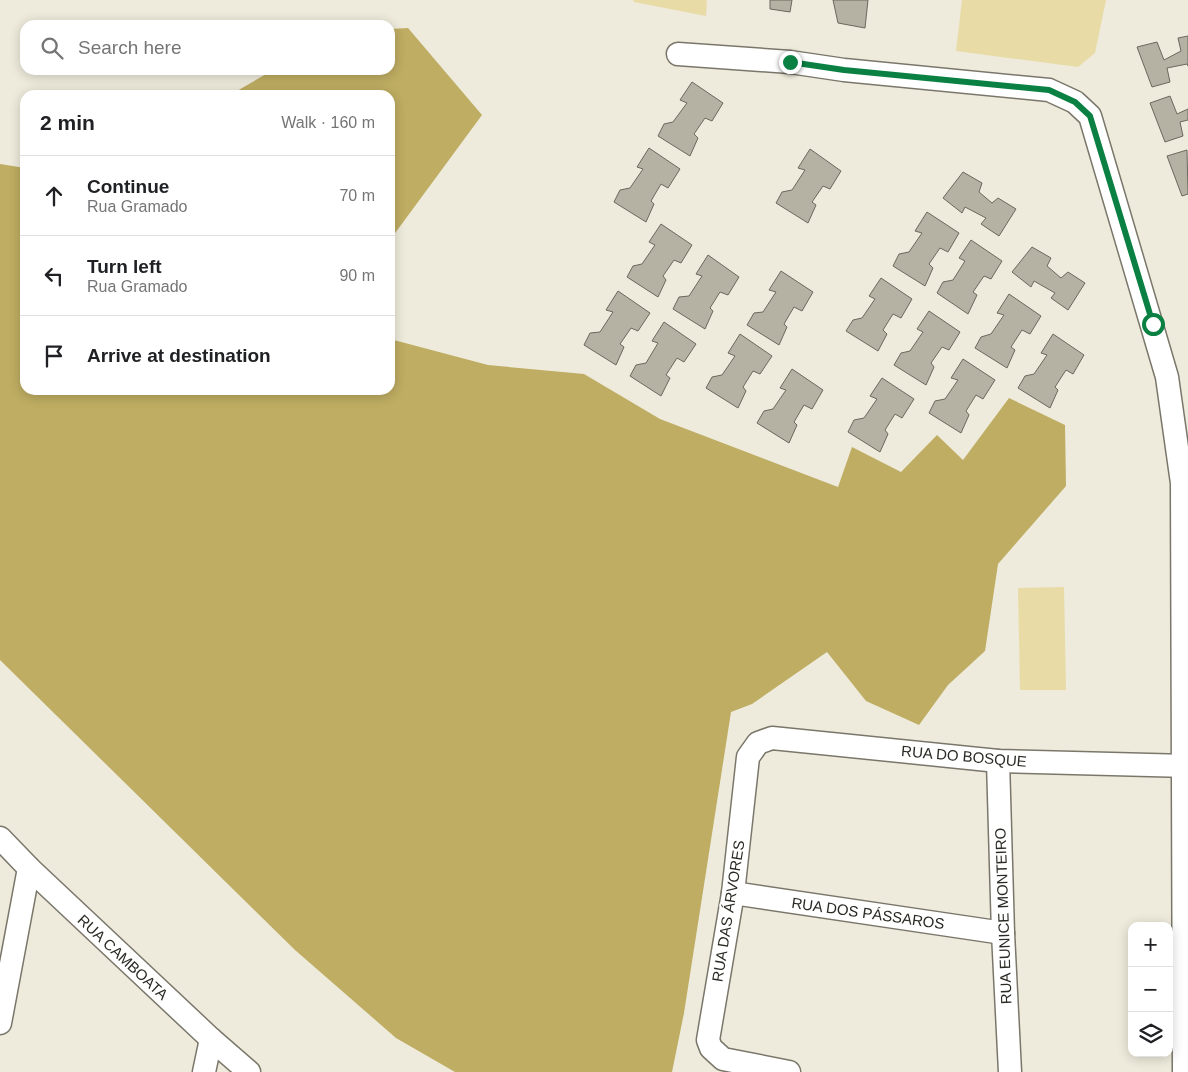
<!DOCTYPE html>
<html lang="en">
<head>
<meta charset="utf-8">
<style>
	:root { --surface:#fff; --page:#f2f2f2; --text:#202124; --muted:#757577; --line:#e0e0e0 }
	body { margin:0; font-family:Helvetica,sans-serif; background:var(--page); color:var(--text) }
	.controls { position:absolute; right:15px; bottom:15px; display:grid; overflow:hidden; border-radius:10px; box-shadow:0 2px 12px #0003 }
	.controls button { width:45px; height:45px; display:grid; place-items:center; padding:0; border:0; border-bottom:1px solid var(--line); background:var(--surface); color:var(--text); font:25px sans-serif }
	.stop { position:absolute; width:15px; height:15px; margin:-11px; border:4px solid #0b8043; border-radius:50%; background:#fff }
	.stop.end { background:#0b8043; border-color:#fff; box-shadow:0 1px 5px #0008 }
	.list { margin:0; padding:0; list-style:none }
	h2 { display:flex; justify-content:space-between; align-items:center; height:65px; margin:0; padding:0 20px; font-size:21px }
	h2 small { font-size:16px; font-weight:400; color:var(--muted) }
	.list li { display:grid; grid-template-columns:32px 1fr auto; gap:15px; align-items:center; box-sizing:border-box; height:80px; padding:0 20px; border-top:1px solid var(--line) }
	.list b { display:block; font-size:19px; white-space:nowrap }
	.list p { margin:0; font-size:16px; white-space:nowrap; color:var(--muted) }
	.list em { font-size:16px; font-style:normal; color:var(--muted) }
	.icon { flex:none; width:28px; height:28px; fill:none; stroke:currentColor; stroke-width:2; stroke-linecap:round; stroke-linejoin:round }
	.map { position:relative; flex:none; width:1188px; height:1072px; overflow:hidden }
	.search { position:absolute; background:var(--surface); box-shadow:0 2px 12px #0003; left:20px; top:20px; width:375px; height:55px; display:flex; align-items:center; gap:12px; box-sizing:border-box; padding:0 18px; border-radius:15px; color:var(--muted); font-size:19px }
	.panel { position:absolute; background:var(--surface); box-shadow:0 2px 12px #0003; left:20px; top:90px; width:375px; height:305px; border-radius:15px }
	.map>svg:first-child { display:block }
</style>
</head>
<body>
<div class="map">
<svg width="1188" height="1072" viewBox="0 0 1188 1072">
	<rect width="100%" height="100%" fill="#eeebdc"/>
	<g fill="#e8dba6">
		<path d="M633 0H707L706 16 634 2Z"/>
		<path d="M962 0H1106L1095 53 1078 67 956 51Z"/>
		<path d="M1064 587 1066 690H1020L1018 588Z"/>
	</g>
	<g fill="#bead62">
		<path d="M408 28 482 115 390 240V95H230L273 70H390V29Z"/>
		<path d="M0 164 25 168V390H390V339L488 365 584 374 660 419 838 487 852 447 901 472 937 435 963 460 1009 398 1065 425 1066 486 998 564 985 651 948 685 919 725 866 701 827 652 752 704 731 712 684 1013 672 1072H455L396 1038 295 950 0 660Z"/>
	</g>
	<g fill="#b5b2a4" stroke="#6b685c">
		<path d="M770 0H792L790 12 770 9Z"/>
		<path d="M833 0H868L865 28 838 23Z"/>
		<path d="M1188 36V66L1187 64 1167 68 1170 82 1152 87 1137 47 1157 42 1164 60 1181 51 1178 38Z"/>
		<path d="M692 82 723 103 712 121 705 118 694 134 698 138 690 156 658 136 664 124 673 122 687 103 680 100Z"/>
		<path d="M1170 96 1177 114 1188 109V120L1180 122 1183 136 1165 142 1150 103Z"/>
		<path d="M649 148 680 169 668 188 661 184 651 201 654 204 646 222 614 202 620 190 630 188 643 169 637 167Z"/>
		<path d="M810 149 841 171 830 189 823 186 812 202 816 205 808 223 776 203 782 192 792 190 805 170 798 168Z"/>
		<path d="M1187 150 1188 194 1182 196 1167 156Z"/>
		<path d="M963 172 982 183 979 192 992 203 998 198 1016 209 999 236 981 224 986 218 965 207 962 213 943 198Z"/>
		<path d="M927 212 959 233 948 252 940 248 929 264 933 268 925 286 893 266 899 254 909 252 922 233 915 231Z"/>
		<path d="M661 224 692 245 681 263 674 260 663 276 666 280 658 297 627 277 633 266 642 264 655 245 649 242Z"/>
		<path d="M971 240 1002 261 991 279 984 276 973 292 977 295 968 314 937 293 943 282 953 280 965 261 959 258Z"/>
		<path d="M1032 247 1051 258 1047 266 1061 278 1068 272 1085 283 1068 310 1051 298 1055 293 1034 281 1031 287 1012 272Z"/>
		<path d="M708 255 739 277 728 295 720 292 710 308 713 311 705 329 673 309 679 297 689 296 702 276 696 274Z"/>
		<path d="M781 271 813 292 802 311 794 307 784 324 787 327 779 345 747 325 754 313 763 312 776 292 769 290Z"/>
		<path d="M881 278 912 299 901 318 893 314 883 330 887 334 878 351 846 331 853 320 862 318 875 299 869 296Z"/>
		<path d="M618 291 650 313 638 331 631 328 620 344 624 347 616 365 584 345 590 333 600 332 613 312 606 310Z"/>
		<path d="M1009 294 1041 316 1030 334 1022 330 1011 347 1015 350 1007 368 975 348 981 337 991 334 1004 315 997 313Z"/>
		<path d="M929 311 960 332 949 350 942 347 931 363 934 367 926 385 894 365 901 353 910 351 923 332 917 329Z"/>
		<path d="M664 322 696 344 684 362 677 358 666 375 670 378 661 396 630 376 636 365 646 363 658 343 652 341Z"/>
		<path d="M740 334 772 356 760 374 753 371 743 387 746 391 738 408 706 388 712 377 722 375 735 356 728 353Z"/>
		<path d="M1053 334 1084 355 1073 374 1066 370 1055 387 1058 390 1050 408 1018 388 1025 376 1034 374 1047 355 1041 353Z"/>
		<path d="M963 359 995 380 983 399 976 395 966 411 969 415 961 433 929 413 935 401 945 399 958 380 951 378Z"/>
		<path d="M792 369 823 390 812 409 804 405 794 422 797 425 789 443 757 423 764 411 773 409 786 390 780 388Z"/>
		<path d="M882 378 914 399 902 418 895 414 885 430 888 434 880 452 848 432 854 420 864 418 877 399 870 396Z"/>
	</g>
	<g fill="none" stroke-linecap="round" stroke-linejoin="round">
		<g stroke="#7a776a" stroke-width="25">
			<g id="minor">
				<path d="M678 54 790 62 844 70 1049 90 1075 102 1090 116 1167 377 1182 483 1184 1072"/>
				<path d="M998 761 1003 933 1010 1072"/>
				<path d="M0 838 29 868 211 1039 249 1072"/>
				<path d="M733 893 1003 933"/>
				<path d="M0 1023 29 868"/>
				<path d="M204 1072 211 1039"/>
				<path d="M789 1072 723 1059 711 1048 708 1040 733 893 748 757 758 743 772 738 998 761 1188 766"/>
			</g>
		</g>
		<use href="#minor" stroke="#fff" stroke-width="22"/>
	</g>
	<g fill="none" stroke-linecap="round" stroke-linejoin="round">
		<path stroke="#0b8043" stroke-width="6" d="M790 62 844 70 1049 90 1075 102 1090 116 1153 324"/>
	</g>
	<g text-anchor="middle" dominant-baseline="central" stroke-width="4" stroke-linejoin="round" paint-order="stroke">
		<g font-size="15" fill="#2b2a24" stroke="#fff">
			<text transform="translate(964 756) rotate(5)">RUA DO BOSQUE</text>
			<text transform="translate(728 911) rotate(-81)">RUA DAS ÁRVORES</text>
			<text transform="translate(868 913) rotate(8)">RUA DOS PÁSSAROS</text>
			<text transform="translate(1003 916) rotate(-92)">RUA EUNICE MONTEIRO</text>
			<text transform="translate(123 957) rotate(43)">RUA CAMBOATA</text>
		</g>
	</g>
</svg>
<div class="controls">
<button>+</button>
<button>−</button>
<button><svg class="icon" aria-label="layers" viewBox="0 0 24 24"><path d="M12 4l9 5-9 5-9-5zM3 14l9 5 9-5"/></svg></button>
</div>
<div class="stop" style="left:1153px;top:324px"></div>
<div class="stop end" style="left:790px;top:62px"></div>
<div class="search"><svg class="icon" aria-label="search" viewBox="0 0 24 24"><circle cx="10" cy="10" r="6"/><path d="M15 15l6 6"/></svg>Search here</div>
<section class="panel">
<h2>2 min<small>Walk · 160 m</small></h2>
<ul class="list">
<li><svg class="icon" aria-label="ahead" viewBox="0 0 24 24"><path d="M12 20V5M6 11l6-6 6 6"/></svg><div><b>Continue</b><p>Rua Gramado</p></div><em>70 m</em></li>
<li><svg class="icon" aria-label="left" viewBox="0 0 24 24"><path d="M17 20v-9H6M10 6l-5 5 5 5"/></svg><div><b>Turn left</b><p>Rua Gramado</p></div><em>90 m</em></li>
<li><svg class="icon" aria-label="arrive" viewBox="0 0 24 24"><path d="M6 21V4h12l-3 4 3 4H6"/></svg><div><b>Arrive at destination</b></div></li>
</ul>
</section>
</div>
</body>
</html>
